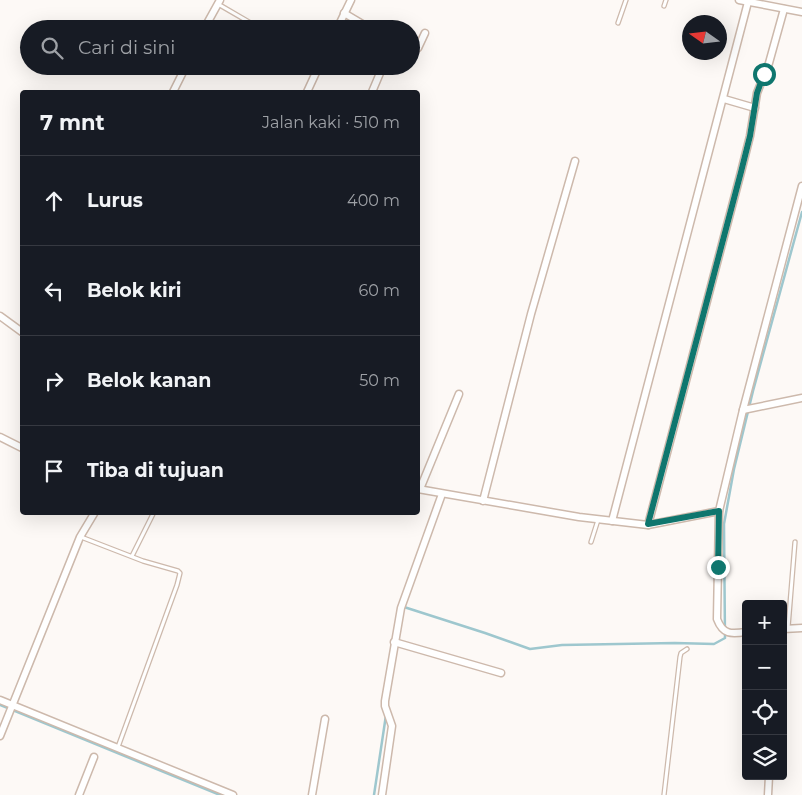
<!DOCTYPE html>
<html lang="id">
<head>
<meta charset="utf-8">
<style>
	:root { --surface:#171b24; --page:#20242c; --text:#f1f3f6; --muted:#9ea1a6; --line:#363941 }
	body { margin:0; font-family:Montserrat,sans-serif; background:var(--page); color:var(--text) }
	.controls { position:absolute; right:15px; bottom:15px; display:grid; overflow:hidden; border-radius:5px; box-shadow:0 5px 20px #0002 }
	.controls button { width:45px; height:45px; display:grid; place-items:center; padding:0; border:0; border-bottom:1px solid var(--line); background:var(--surface); color:var(--text); font:25px sans-serif }
	.compass { position:absolute; left:682px; top:15px; width:45px; height:45px; border-radius:50%; background:var(--surface); box-shadow:0 5px 20px #0002; rotate:284deg }
	.stop { position:absolute; width:15px; height:15px; margin:-11px; border:4px solid #0f766e; border-radius:50%; background:#fff }
	.stop.end { background:#0f766e; border-color:#fff; box-shadow:0 1px 5px #0008 }
	.list { margin:0; padding:0; list-style:none }
	h2 { display:flex; justify-content:space-between; align-items:center; height:65px; margin:0; padding:0 20px; font-size:21px }
	h2 small { font-size:16px; font-weight:400; color:var(--muted) }
	.list li { display:grid; grid-template-columns:32px 1fr auto; gap:15px; align-items:center; box-sizing:border-box; height:90px; padding:0 20px; border-top:1px solid var(--line) }
	.list b { display:block; font-size:19px; white-space:nowrap }
	.list em { font-size:16px; font-style:normal; color:var(--muted) }
	.icon { flex:none; width:28px; height:28px; fill:none; stroke:currentColor; stroke-width:2; stroke-linecap:round; stroke-linejoin:round }
	.map { position:relative; flex:none; width:802px; height:795px; overflow:hidden }
	.search { position:absolute; background:var(--surface); box-shadow:0 5px 20px #0002; left:20px; top:20px; width:400px; height:55px; display:flex; align-items:center; gap:12px; box-sizing:border-box; padding:0 18px; border-radius:28px; color:var(--muted); font-size:19px }
	.panel { position:absolute; background:var(--surface); box-shadow:0 5px 20px #0002; left:20px; top:90px; width:400px; height:425px; border-radius:5px }
	.map>svg:first-child { display:block }
</style>
</head>
<body>
<div class="map">
<svg width="802" height="795" viewBox="0 0 802 795">
	<rect width="100%" height="100%" fill="#fdf9f6"/>
	<g fill="none" stroke-linecap="round" stroke-linejoin="round">
		<g stroke="#9ec7ce" stroke-width="2.5">
			<path d="M403 608 404 607 485 633 530 649 562 645 675 643 714 644 725 638 724 524 734 469 753 391 802 212"/>
			<path d="M0 705 220 795"/>
			<path d="M374 795 386 715"/>
		</g>
		<g stroke="#cdb9ac" stroke-width="5.5">
			<g id="lane">
				<path d="M218 4 261 29"/>
				<path d="M664 6 666 0"/>
				<path d="M618 23 626 0"/>
				<path d="M81 537 143 561 178 571 180 573 177 585 118 747"/>
				<path d="M591 542 598 520"/>
				<path d="M132 556 154 512"/>
				<path d="M788 628 795 542"/>
				<path d="M664 795 680 657 681 653 687 649"/>
			</g>
		</g>
		<g stroke="#cdb9ac" stroke-width="9">
			<g id="street">
				<path d="M739 0 802 12"/>
				<path d="M344 13 371 29"/>
				<path d="M204 29 220 0"/>
				<path d="M337 29 351 0"/>
				<path d="M411 50 418 48 425 33"/>
				<path d="M173 92 186 66"/>
				<path d="M307 92 319 66"/>
				<path d="M372 92 383 66"/>
				<path d="M724 99 755 108"/>
				<path d="M0 316 22 332"/>
				<path d="M743 410 802 398"/>
				<path d="M0 437 22 448"/>
				<path d="M418 489 579 517 648 525 719 511"/>
				<path d="M420 489 459 394"/>
				<path d="M483 501 531 314 575 161"/>
				<path d="M612 521 748 2"/>
				<path d="M648 525 741 172 750 136 757 93 769 63 784 9"/>
				<path d="M783 629 802 628"/>
				<path d="M746 632C731 634 723 635 717 619L719 511 743 410 802 186"/>
				<path d="M394 642 501 673"/>
				<path d="M0 700 233 795"/>
				<path d="M0 736 80 537 95 512"/>
				<path d="M79 795 94 757"/>
				<path d="M312 795 325 719"/>
				<path d="M382 795 392 726 385 706V701L401 608 442 494"/>
				<path d="M768 795 769 776"/>
			</g>
		</g>
		<use href="#lane" stroke="#fff" stroke-width="3"/>
		<use href="#street" stroke="#fff" stroke-width="6"/>
	</g>
	<g fill="none" stroke-linecap="round" stroke-linejoin="round">
		<path stroke="#0f766e" stroke-width="6" d="M718 567 719 511 648 524 741 172 750 136 757 93 764 74"/>
	</g>
</svg>
<div class="controls">
<button>+</button>
<button>−</button>
<button><svg class="icon" aria-label="locate" viewBox="0 0 24 24"><circle cx="12" cy="12" r="6"/><path d="M12 2v4M12 18v4M2 12h4M18 12h4"/></svg></button>
<button><svg class="icon" aria-label="layers" viewBox="0 0 24 24"><path d="M12 4l9 5-9 5-9-5zM3 14l9 5 9-5"/></svg></button>
</div>
<svg class="compass" viewBox="-18 -18 36 36"><path d="M0-13l5 13h-10z" fill="#e53935"/><path d="M0 13l5-13h-10z" fill="#9ea1a6"/></svg>
<div class="stop" style="left:764px;top:74px"></div>
<div class="stop end" style="left:718px;top:567px"></div>
<div class="search"><svg class="icon" aria-label="search" viewBox="0 0 24 24"><circle cx="10" cy="10" r="6"/><path d="M15 15l6 6"/></svg>Cari di sini</div>
<section class="panel">
<h2>7 mnt<small>Jalan kaki · 510 m</small></h2>
<ul class="list">
<li><svg class="icon" aria-label="ahead" viewBox="0 0 24 24"><path d="M12 20V5M6 11l6-6 6 6"/></svg><div><b>Lurus</b></div><em>400 m</em></li>
<li><svg class="icon" aria-label="left" viewBox="0 0 24 24"><path d="M17 20v-9H6M10 6l-5 5 5 5"/></svg><div><b>Belok kiri</b></div><em>60 m</em></li>
<li><svg class="icon" aria-label="right" viewBox="0 0 24 24"><path d="M7 20v-9h11M14 6l5 5-5 5"/></svg><div><b>Belok kanan</b></div><em>50 m</em></li>
<li><svg class="icon" aria-label="arrive" viewBox="0 0 24 24"><path d="M6 21V4h12l-3 4 3 4H6"/></svg><div><b>Tiba di tujuan</b></div></li>
</ul>
</section>
</div>
</body>
</html>
